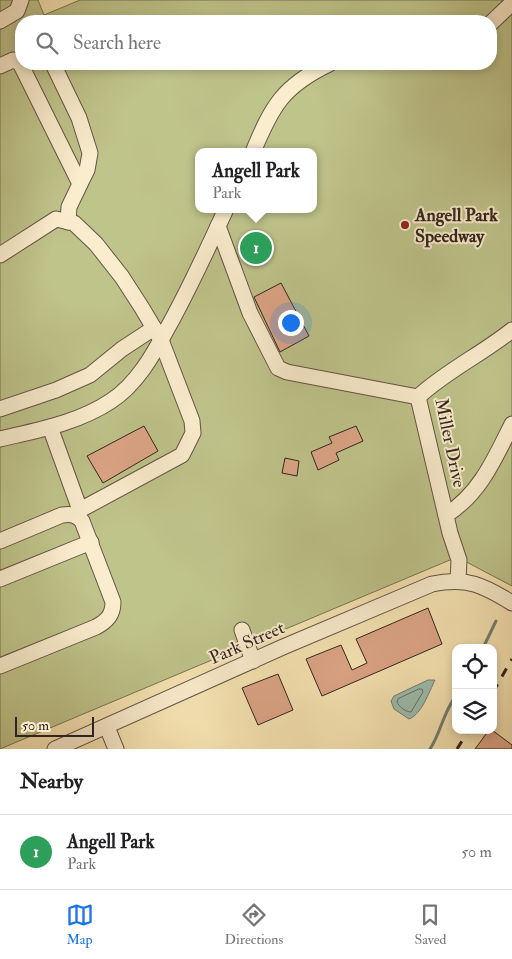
<!DOCTYPE html>
<html lang="en">
<head>
<meta charset="utf-8">
<style>
	:root { --surface:#fff; --page:#f2f2f2; --text:#202124; --muted:#757577; --line:#e0e0e0; --accent:#1a73e8 }
	body { margin:0; font-family:"IM FELL Double Pica",serif; background:var(--page); color:var(--text) }
	.controls { position:absolute; right:15px; bottom:15px; display:grid; overflow:hidden; border-radius:10px; box-shadow:0 2px 8px #0003 }
	.controls button { width:45px; height:45px; display:grid; place-items:center; padding:0; border:0; border-bottom:1px solid var(--line); background:var(--surface); color:var(--text); font:25px sans-serif }
	.scale { position:absolute; left:15px; bottom:12px; width:79px; box-sizing:border-box; padding-left:5px; border:2px solid #32241e; border-top:0; font-size:14px; line-height:18px; white-space:nowrap; color:#32241e; -webkit-text-stroke:4px #faedce; paint-order:stroke }
	.you { position:absolute; left:290px; top:322px; width:18px; height:18px; margin:-12px; border:4px solid #fff; border-radius:50%; background:#1a73e8; box-shadow:0 0 0 8px #1a73e833 }
	.badge { display:grid; place-items:center; width:32px; height:32px; border-radius:50%; background:var(--accent); color:#fff; font-size:16px; font-weight:700 }
	.pin { position:absolute; translate:-50% -50%; border:2px solid #fff; box-shadow:0 1px 5px #0006 }
	.popup { position:absolute; left:195px; top:148px; width:122px; height:65px; box-sizing:border-box; display:grid; place-content:center; border-radius:10px; background:var(--surface); filter:drop-shadow(0 1px 4px #0005); font-size:16px; white-space:nowrap; color:var(--muted) }
	.popup b { font-size:19px; color:var(--text) }
	.popup::after { content:''; position:absolute; left:50%; top:100%; margin-left:-10px; border:10px solid transparent; border-top-color:var(--surface) }
	.list { margin:0; padding:0; list-style:none }
	h2 { display:flex; justify-content:space-between; align-items:center; height:65px; margin:0; padding:0 20px; font-size:21px }
	h2 small { font-size:16px; font-weight:400; color:var(--muted) }
	.list li { display:grid; grid-template-columns:32px 1fr auto; gap:15px; align-items:center; box-sizing:border-box; height:75px; padding:0 20px; border-top:1px solid var(--line) }
	.list b { display:block; font-size:19px; white-space:nowrap }
	.list p { margin:0; font-size:16px; white-space:nowrap; color:var(--muted) }
	.list em { font-size:16px; font-style:normal; color:var(--muted) }
	.icon { flex:none; width:28px; height:28px; fill:none; stroke:currentColor; stroke-width:2; stroke-linecap:round; stroke-linejoin:round }
	.map { position:relative; flex:none; width:512px; height:749px; overflow:hidden }
	.search { position:absolute; background:var(--surface); box-shadow:0 2px 8px #0003; left:15px; right:15px; top:15px; height:55px; display:flex; align-items:center; gap:12px; box-sizing:border-box; padding:0 18px; border-radius:20px; color:var(--muted); font-size:19px }
	.sheet { height:140px; background:var(--surface) }
	nav { display:flex; justify-content:space-around; align-items:center; box-sizing:border-box; height:70px; border-top:1px solid var(--line); background:var(--surface); font-size:14px; color:var(--muted) }
	nav a { display:grid; justify-items:center; gap:2px }
	nav .on { color:var(--accent) }
	.map>svg:first-child { display:block }
</style>
</head>
<body>
<div class="map">
<svg width="512" height="749" viewBox="0 0 512 749">
	<rect width="100%" height="100%" fill="#f7e4b4"/>
	<filter id="stains"><feTurbulence type="fractalNoise" baseFrequency=".004" numOctaves="4"/><feColorMatrix values="0 0 0 0 .2 0 0 0 0 .09 0 0 0 0 .02 0 0 0 .5 -.17"/></filter>
	<radialGradient id="worn" r=".72"><stop offset=".6" stop-color="#630" stop-opacity="0"/><stop offset="1" stop-color="#630" stop-opacity=".3"/></radialGradient>
	<path fill="#bfc48b" stroke="#787454" fill-rule="evenodd" d="M0 0H38L44 15 80 0H512V586L457 557 0 749ZM21 21H491V64H21ZM198 152H314V209H198Z"/>
	<path fill="#9dbeaf" stroke="#728075" d="M428 680H435C429 692 422 714 409 719L394 709 391 701 394 696Z"/>
	<g fill="none" stroke-linecap="round" stroke-linejoin="round">
		<path stroke="#687166" stroke-width="1" d="M419 689H422L423 692 411 712C406 712 399 707 397 702L398 699Z"/>
		<g stroke="#728075" stroke-width="3">
			<path d="M483 648 496 621"/>
			<path d="M430 749C441 733 443 712 456 696"/>
		</g>
	</g>
	<g fill="#dda688" stroke="#32241e">
		<path d="M281 283 309 336 280 352 254 297Z"/>
		<path d="M144 426 158 451 103 483 87 456Z"/>
		<path d="M356 426 363 441 336 453 339 460 318 470 311 452 332 443 329 437Z"/>
		<path d="M285 458 299 461 297 476 282 473Z"/>
		<path d="M428 608 442 644 322 696 306 659 341 645 352 670 367 663 356 639Z"/>
		<path d="M278 674 293 710 258 725 242 688Z"/>
		<path d="M489 730H492L512 745V749H475Z"/>
	</g>
	<g fill="none" stroke-linecap="round" stroke-linejoin="round">
		<g stroke="#635444" stroke-width="17">
			<g id="minor">
				<path d="M0 21 17 11 21 0"/>
				<path d="M491 23 512 3"/>
				<path d="M53 64 79 118 90 153 87 170 80 184"/>
				<path d="M0 66 13 60 20 63 80 184 69 207 68 222"/>
				<path d="M253 152C272 106 283 86 329 64"/>
				<path d="M218 226 250 313 278 368 287 372 418 397"/>
				<path d="M0 255 56 219 74 223 96 244 122 277 142 308 161 340 192 421 193 433 182 455 80 510 50 427"/>
				<path d="M418 397 450 533 459 560 458 580"/>
				<path d="M418 397C446 371 482 354 512 330"/>
				<path d="M0 409 56 390 90 375 122 349 154 328"/>
				<path d="M0 439C38 430 78 423 111 401 137 384 153 355 167 329 189 290 207 250 226 209"/>
				<path d="M446 515C480 494 495 458 512 424"/>
				<path d="M0 541 62 515C71 514 75 514 82 521L113 602C113 615 107 621 96 627L0 666"/>
				<path d="M0 579 91 542"/>
				<path d="M242 630 253 661"/>
				<path d="M107 727 116 749"/>
				<path d="M55 749 283 647 432 584C467 577 483 585 512 603"/>
			</g>
		</g>
		<use href="#minor" stroke="#faedce" stroke-width="15"/>
		<g stroke="#32241e" stroke-width="3" stroke-dasharray="9 9" stroke-linecap="butt">
			<path d="M493 692 512 659"/>
			<path d="M457 749 469 730"/>
		</g>
	</g>
	<circle fill="#8f2418" stroke="#faedce" stroke-width="2" cx="405" cy="225" r="5"/>
	<g text-anchor="middle" dominant-baseline="central" stroke-width="4" stroke-linejoin="round" paint-order="stroke">
		<g font-size="18" font-weight="bold" fill="#32241e" stroke="#faedce" text-anchor="start">
			<text x="415" y="215">Angell Park<tspan x="415" dy="21">Speedway</tspan></text>
		</g>
		<g font-size="18" fill="#32241e" stroke="#faedce">
			<text transform="translate(450 443) rotate(78)">Miller Drive</text>
			<text transform="translate(247 643) rotate(-24)">Park Street</text>
		</g>
	</g>
	<rect width="100%" height="100%" filter="url(#stains)"/>
	<rect width="100%" height="100%" fill="url(#worn)"/>
</svg>
<div class="controls">
<button><svg class="icon" aria-label="locate" viewBox="0 0 24 24"><circle cx="12" cy="12" r="6"/><path d="M12 2v4M12 18v4M2 12h4M18 12h4"/></svg></button>
<button><svg class="icon" aria-label="layers" viewBox="0 0 24 24"><path d="M12 4l9 5-9 5-9-5zM3 14l9 5 9-5"/></svg></button>
</div>
<div class="scale">50 m</div>
<div class="you"></div>
<div class="pin badge" style="left:256px;top:248px;background:#2e9e5b">1</div>
<div class="popup"><b>Angell Park</b>Park</div>
<div class="search"><svg class="icon" aria-label="search" viewBox="0 0 24 24"><circle cx="10" cy="10" r="6"/><path d="M15 15l6 6"/></svg>Search here</div>
</div>
<section class="sheet">
<h2>Nearby<small></small></h2>
<ul class="list">
<li><span class="badge" style="background:#2e9e5b">1</span><div><b>Angell Park</b><p>Park</p></div><em>50 m</em></li>
</ul>
</section>
<nav>
<a class="on"><svg class="icon" aria-label="map" viewBox="0 0 24 24"><path d="M3 6l6-2 6 2 6-2v14l-6 2-6-2-6 2zM9 4v14M15 6v14"/></svg>Map</a>
<a><svg class="icon" aria-label="directions" viewBox="0 0 24 24"><path d="M12 3l9 9-9 9-9-9zM9 14v-3h6M13 9l2 2-2 2"/></svg>Directions</a>
<a><svg class="icon" aria-label="saved" viewBox="0 0 24 24"><path d="M7 4h10v16l-5-4-5 4z"/></svg>Saved</a>
</nav>
</body>
</html>
